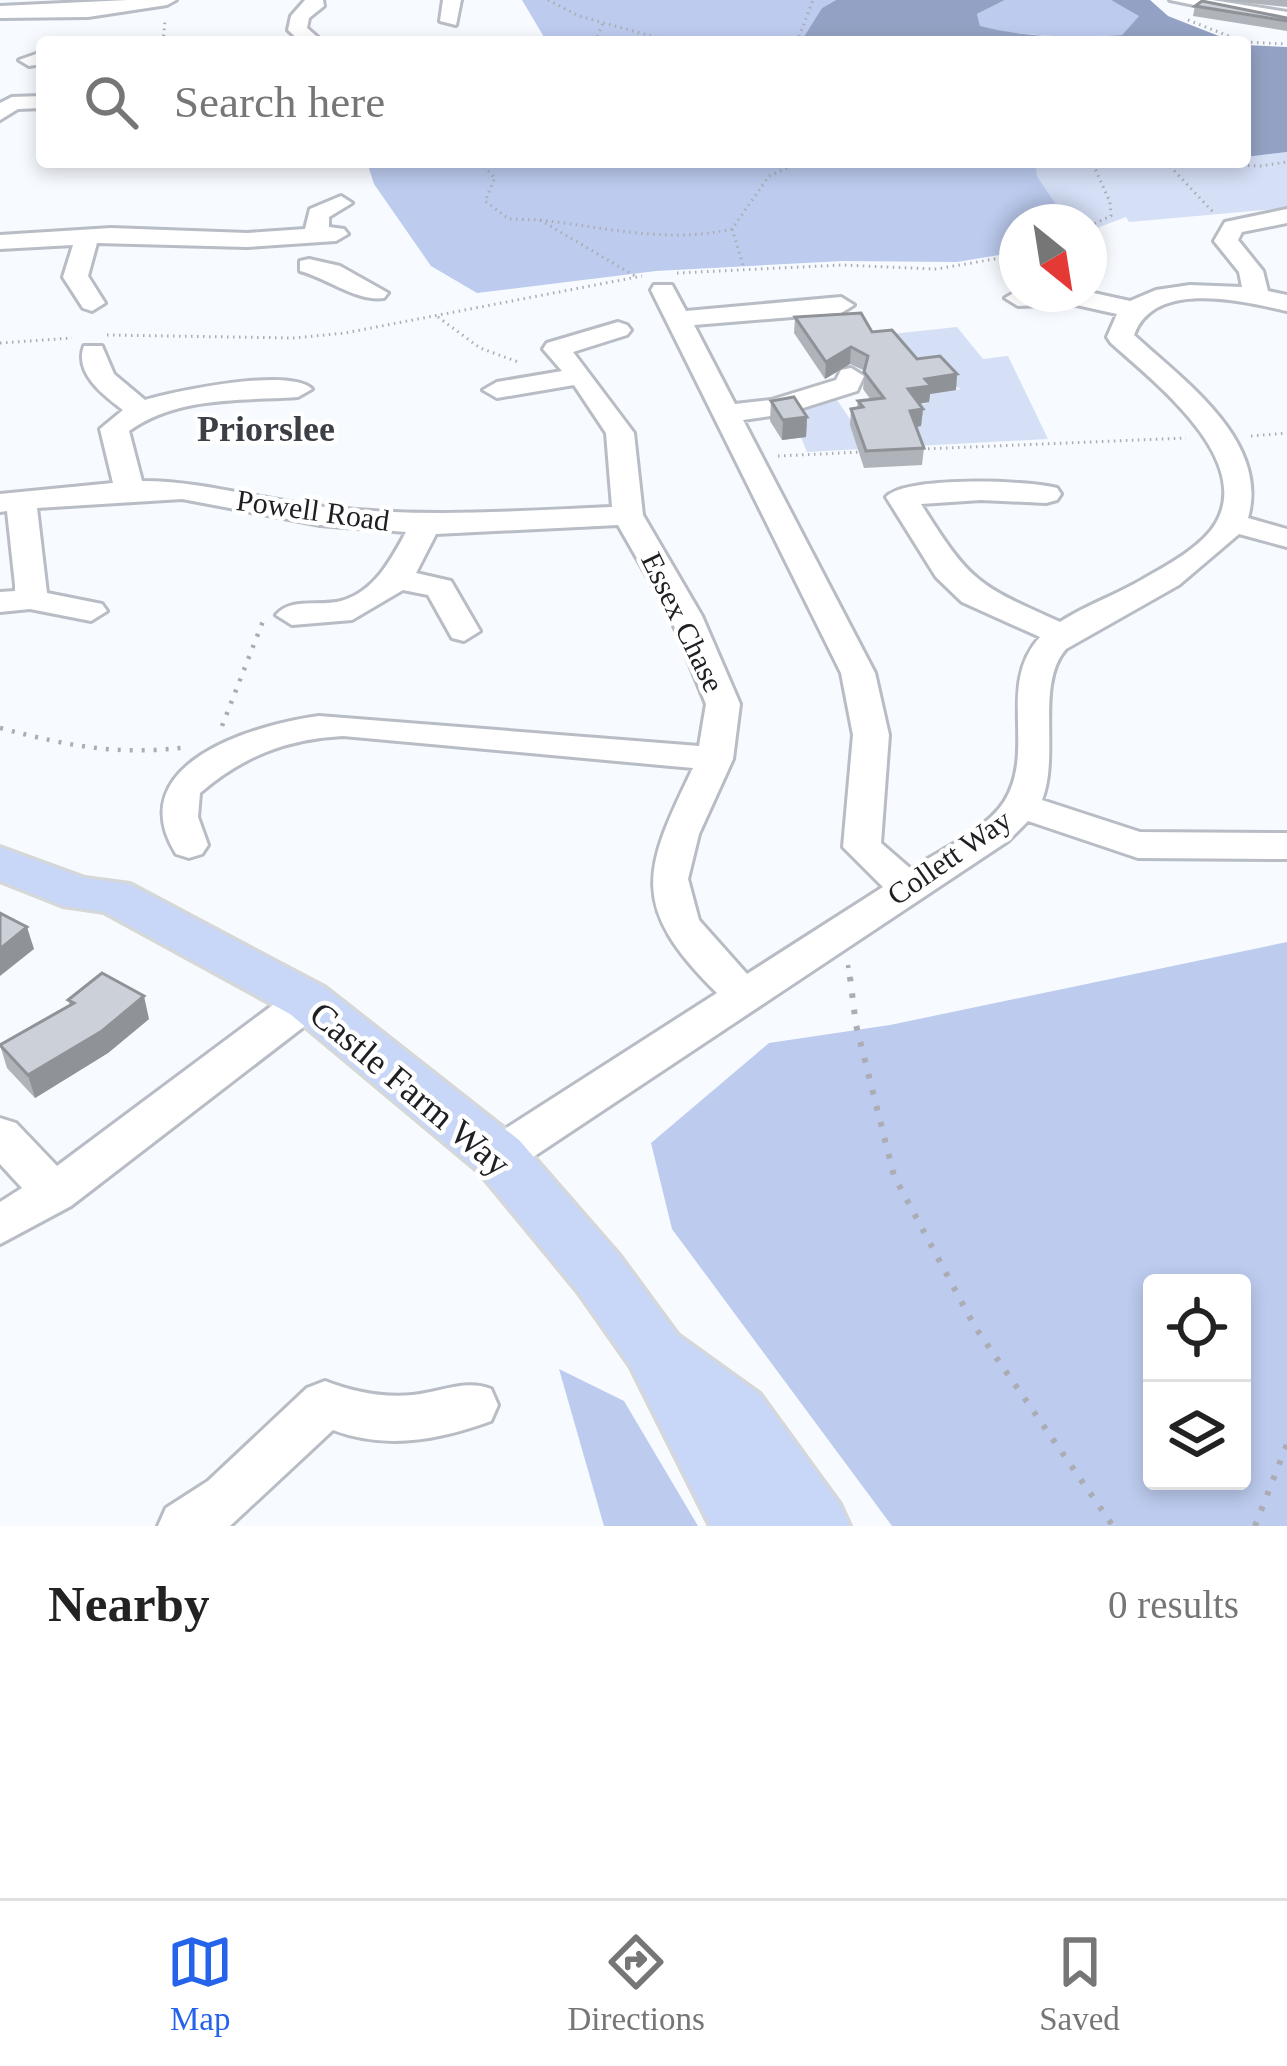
<!DOCTYPE html>
<html lang="en">
<head>
<meta charset="utf-8">
<style>
	:root { --surface:#fff; --page:#f6f6f6; --text:#222; --muted:#767676; --line:#e0e0e0; --accent:#2563eb }
	body { margin:0; font-family:Georgia,serif; background:var(--page); color:var(--text) }
	.controls { position:absolute; right:36px; bottom:36px; display:grid; overflow:hidden; border-radius:12px; box-shadow:0 6px 18px #0003 }
	.controls button { width:108px; height:108px; display:grid; place-items:center; padding:0; border:0; border-bottom:3px solid var(--line); background:var(--surface); color:var(--text); font:60px sans-serif }
	.compass { position:absolute; left:999px; top:204px; width:108px; height:108px; border-radius:50%; background:var(--surface); box-shadow:0 6px 18px #0003; rotate:150deg }
	.list { margin:0; padding:0; list-style:none }
	h2 { display:flex; justify-content:space-between; align-items:center; height:156px; margin:0; padding:0 48px; font-size:51px }
	h2 small { font-size:39px; font-weight:400; color:var(--muted) }
	.icon { flex:none; width:66px; height:66px; fill:none; stroke:currentColor; stroke-width:2; stroke-linecap:round; stroke-linejoin:round }
	.map { position:relative; flex:none; width:1287px; height:1526px; overflow:hidden }
	.search { position:absolute; background:var(--surface); box-shadow:0 6px 18px #0003; left:36px; right:36px; top:36px; height:132px; display:flex; align-items:center; gap:30px; box-sizing:border-box; padding:0 42px; border-radius:12px; color:var(--muted); font-size:45px }
	.sheet { height:372px; background:var(--surface) }
	nav { display:flex; justify-content:space-around; align-items:center; box-sizing:border-box; height:168px; border-top:3px solid var(--line); background:var(--surface); font-size:33px; color:var(--muted) }
	nav a { display:grid; justify-items:center; gap:6px }
	nav .on { color:var(--accent) }
	.map>svg:first-child { display:block }
</style>
</head>
<body>
<div class="map">
<svg width="1287" height="1526" viewBox="0 0 1287 1526">
	<rect width="100%" height="100%" fill="#f7faff"/>
	<g fill="#d5dff6">
		<path d="M1287 152V208L1129 222 1126 217 1089 231V222H1068L1037 176 1036 162H1245V157Z"/>
		<path d="M957 327 983 359 1008 356 1048 439 807 452 791 413 837 400 852 422 896 407 928 403 923 395 961 389 864 337Z"/>
	</g>
	<g fill="#bccbee" fill-rule="evenodd">
		<path d="M522 0H836L822 8 806 38 809 42H547Z"/>
		<path d="M1005 0H1111L1140 15 1122 35C1073 38 1028 37 980 27L977 14Z"/>
		<path d="M367 162H1036L1037 176 1068 222H1017V252L957 262 842 261 656 271 477 293 431 266 374 184Z"/>
		<path d="M1287 942V1526H892L672 1229 651 1143 769 1043 890 1025ZM1152 1283H1242V1481H1152Z"/>
		<path d="M559 1369 624 1401 698 1526H604Z"/>
	</g>
	<g fill="#93a2c4">
		<path d="M836 0H1005L977 14 980 26C1028 38 1074 38 1122 35L1139 16 1111 0H1150L1168 16 1234 42H809L804 37 822 8Z"/>
		<path d="M1245 45 1287 47V152L1245 157Z"/>
	</g>
	<g fill="none" stroke-linecap="round" stroke-linejoin="round">
		<g stroke="#b8bcc4" stroke-width="6">
			<g id="minor">
				<path d="M128 0H176L167 5 88 17 0 18V6Z"/>
				<path d="M305 0H323L324 6 309 18 307 28 323 42H301L288 30 291 16Z"/>
				<path d="M443 0H461L456 25 440 21Z"/>
				<path d="M1170 0H1212L1287 12V24Z"/>
				<path d="M42 52V64L29 66 19 60Z"/>
				<path d="M42 96V108L18 109 0 120V103L12 97Z"/>
				<path d="M341 196 352 203 329 217V227L344 229 348 234 336 241 247 247 97 243 88 276 105 303 92 311 83 308 63 277 73 245 0 249V235L111 228 247 233 305 229 310 209Z"/>
				<path d="M1287 209V223L1242 232 1238 240 1263 271 1268 291 1287 295V311C1242 301 1154 279 1134 335 1184 381 1270 441 1248 518L1287 529V547L1239 534 1179 585 1066 649C1035 684 1060 754 1042 800L1140 832 1287 833V859L1138 858 1028 821 1008 841 515 1169 499 1174 483 1169 476 1156 483 1143 717 993C629 906 643 871 693 768L343 736C287 739 243 756 200 793L198 817 208 845 202 854 189 858 176 854C120 764 253 725 319 716L699 746 706 704 670 616 618 525 436 534 416 573 451 581 480 631 464 641 452 638 428 595 403 590 352 620 292 625 276 615C291 597 319 607 341 601 374 592 391 560 406 532L320 525 182 499 37 508 47 593 102 604 107 611 91 621 30 609 0 612V592L15 591V585L7 511 0 512V494L113 483 100 429 123 410C103 395 74 373 84 346H102L114 374 145 400C175 391 290 367 312 389L298 397C240 401 178 396 129 431L142 481C205 481 263 501 325 507 422 518 516 511 612 507L606 433 574 385 497 398 483 390 497 382 562 371 543 349 547 343 618 322 627 325 631 330 627 335 573 352 634 433 643 515 702 616 740 704 733 759 699 834 688 879 699 920 747 974 883 887 843 847 853 735 841 673 651 290 654 285H672L686 311 841 297 854 305 841 313 694 325 735 404 771 400 836 380 841 370 851 368 864 376 857 391 784 414 743 420 875 673 889 735 881 843 911 869C940 850 985 831 1004 802 1037 750 996 685 1040 637L962 602 936 577 886 497C905 476 1027 480 1057 488L1061 494 1057 500 1046 503 981 500 921 504C970 582 977 585 1060 622 1086 605 1116 595 1143 579 1166 566 1202 547 1216 523 1254 458 1152 380 1111 343L1107 337 1117 314 1072 304 1018 306 1005 298 1017 291 1089 292 1130 301 1156 290 1190 285 1242 287 1239 272 1214 241 1225 222Z"/>
				<path d="M309 259 340 266 388 293 384 298C357 302 327 278 300 271V261Z"/>
				<path d="M308 986 323 990 329 1001 323 1012 71 1206 0 1244V1202L22 1188 0 1164V1118L16 1123 57 1166 293 990Z"/>
				<path d="M325 1381C354 1392 382 1398 413 1395 441 1392 465 1379 491 1389L498 1405 491 1421C439 1440 386 1450 333 1430L230 1526H158L166 1508 208 1481 307 1388Z"/>
			</g>
		</g>
		<g stroke="#d6d7d7" stroke-width="6">
			<path id="major" d="M0 847 85 878 130 884 326 988 519 1140 620 1256 678 1335 760 1394 840 1504 850 1526H710L630 1366 578 1292 479 1172 290 1014 104 912 63 906 0 881Z"/>
		</g>
		<g stroke="#abadb2" stroke-width="3" stroke-dasharray="1.5 4.5" stroke-linecap="butt">
			<path d="M548 0 579 16 673 42"/>
			<path d="M1188 20 1244 42"/>
			<path d="M163 42 165 21"/>
			<path d="M595 42 603 23"/>
			<path d="M797 42 813 0"/>
			<path d="M1245 42 1287 44"/>
			<path d="M480 162 495 178 485 201 509 219 540 220 635 276"/>
			<path d="M1166 162 1214 213"/>
			<path d="M1170 162 1260 166 1287 162"/>
			<path d="M540 220C604 227 668 244 732 229L769 176 801 162"/>
			<path d="M1089 226 1111 216 1110 202 1092 162"/>
			<path d="M732 229 744 268"/>
			<path d="M677 273 842 265 937 269 1017 255"/>
			<path d="M438 317 480 348 521 363"/>
			<path d="M107 335 294 338 345 333 642 276"/>
			<path d="M0 343 72 338"/>
			<path d="M1251 436 1287 433"/>
			<path d="M922 449 1186 438"/>
			<path d="M778 456 862 452"/>
		</g>
		<g stroke="#abadb2" stroke-width="4.5" stroke-dasharray="3 9" stroke-linecap="butt">
			<path d="M222 726 263 621"/>
			<path d="M0 728C69 746 117 756 189 747"/>
			<path d="M848 965 850 980"/>
		</g>
		<g stroke="#abadb2" stroke-width="6" stroke-dasharray="4.5 12" stroke-linecap="butt">
			<path d="M850 977 856 1025 894 1176 975 1327 1113 1526"/>
			<path d="M1255 1526 1287 1444"/>
		</g>
		<use href="#minor" fill="#fff" fill-rule="evenodd"/>
		<use href="#major" fill="#c8d6f8" fill-rule="evenodd"/>
	</g>
	<g fill="#afb3ba">
		<path d="M1221 0H1287V7Z"/>
		<path d="M1195 6 1287 18V31L1193 16Z"/>
		<path d="M795 317 872 332 917 359 957 374 956 390 930 394 929 402 919 404 923 409 921 426 916 427 924 448 922 465 864 468 850 425 851 409 857 408 858 401 871 400 863 389 865 371 850 364 825 379 794 333Z"/>
		<path d="M771 401 807 417 806 437 782 440 770 421Z"/>
		<path d="M68 1000 149 1019 108 1053 35 1098 7 1068 0 1045 70 1005Z"/>
	</g>
	<g fill="#8f9297">
		<path d="M851 347 850 364 825 379 826 362Z"/>
		<path d="M957 374 956 390 930 394 929 402 906 406 908 389 925 379Z"/>
		<path d="M923 409 921 426 908 428 910 411Z"/>
		<path d="M807 417 806 437 782 440 783 420Z"/>
		<path d="M27 927 34 949 0 976V949Z"/>
		<path d="M144 996 149 1019 108 1053 35 1098 28 1075Z"/>
	</g>
	<g fill="#ccd0d8" stroke="#8f9297" stroke-width="3">
		<path d="M1202 1 1287 18V21L1195 6Z"/>
		<path d="M861 313 872 332 892 330 917 359 940 356 957 374 925 379 931 386 908 389 923 409 910 411 924 448 866 451 851 409 863 407 858 401 884 398 864 372 868 356 851 347 826 362 795 317Z"/>
		<path d="M794 397 807 417 783 420 771 401Z"/>
		<path d="M0 913 27 927 0 949Z"/>
		<path d="M102 973 144 996 102 1031 28 1075 0 1045 74 1003 68 1000Z"/>
	</g>
	<g text-anchor="middle" dominant-baseline="central" stroke-width="9" stroke-linejoin="round" paint-order="stroke">
		<g font-size="30" fill="#1e1f22" stroke="#fff">
			<text transform="translate(313 510) rotate(8)">Powell Road</text>
			<text transform="translate(683 622) rotate(64)">Essex Chase</text>
			<text transform="translate(949 857) rotate(-35)">Collett Way</text>
		</g>
		<g font-size="36" font-weight="bold" fill="#3c3f46" stroke="#fff">
			<text x="266" y="429">Priorslee</text>
		</g>
		<g font-size="36" fill="#1e1f22" stroke="#fff">
			<text transform="translate(410 1089) rotate(40)">Castle Farm Way</text>
		</g>
	</g>
</svg>
<div class="controls">
<button><svg class="icon" aria-label="locate" viewBox="0 0 24 24"><circle cx="12" cy="12" r="6"/><path d="M12 2v4M12 18v4M2 12h4M18 12h4"/></svg></button>
<button><svg class="icon" aria-label="layers" viewBox="0 0 24 24"><path d="M12 4l9 5-9 5-9-5zM3 14l9 5 9-5"/></svg></button>
</div>
<svg class="compass" viewBox="-18 -18 36 36"><path d="M0-13l5 13h-10z" fill="#e53935"/><path d="M0 13l5-13h-10z" fill="#767676"/></svg>
<div class="search"><svg class="icon" aria-label="search" viewBox="0 0 24 24"><circle cx="10" cy="10" r="6"/><path d="M15 15l6 6"/></svg>Search here</div>
</div>
<section class="sheet">
<h2>Nearby<small>0 results</small></h2>
<ul class="list">
</ul>
</section>
<nav>
<a class="on"><svg class="icon" aria-label="map" viewBox="0 0 24 24"><path d="M3 6l6-2 6 2 6-2v14l-6 2-6-2-6 2zM9 4v14M15 6v14"/></svg>Map</a>
<a><svg class="icon" aria-label="directions" viewBox="0 0 24 24"><path d="M12 3l9 9-9 9-9-9zM9 14v-3h6M13 9l2 2-2 2"/></svg>Directions</a>
<a><svg class="icon" aria-label="saved" viewBox="0 0 24 24"><path d="M7 4h10v16l-5-4-5 4z"/></svg>Saved</a>
</nav>
</body>
</html>
